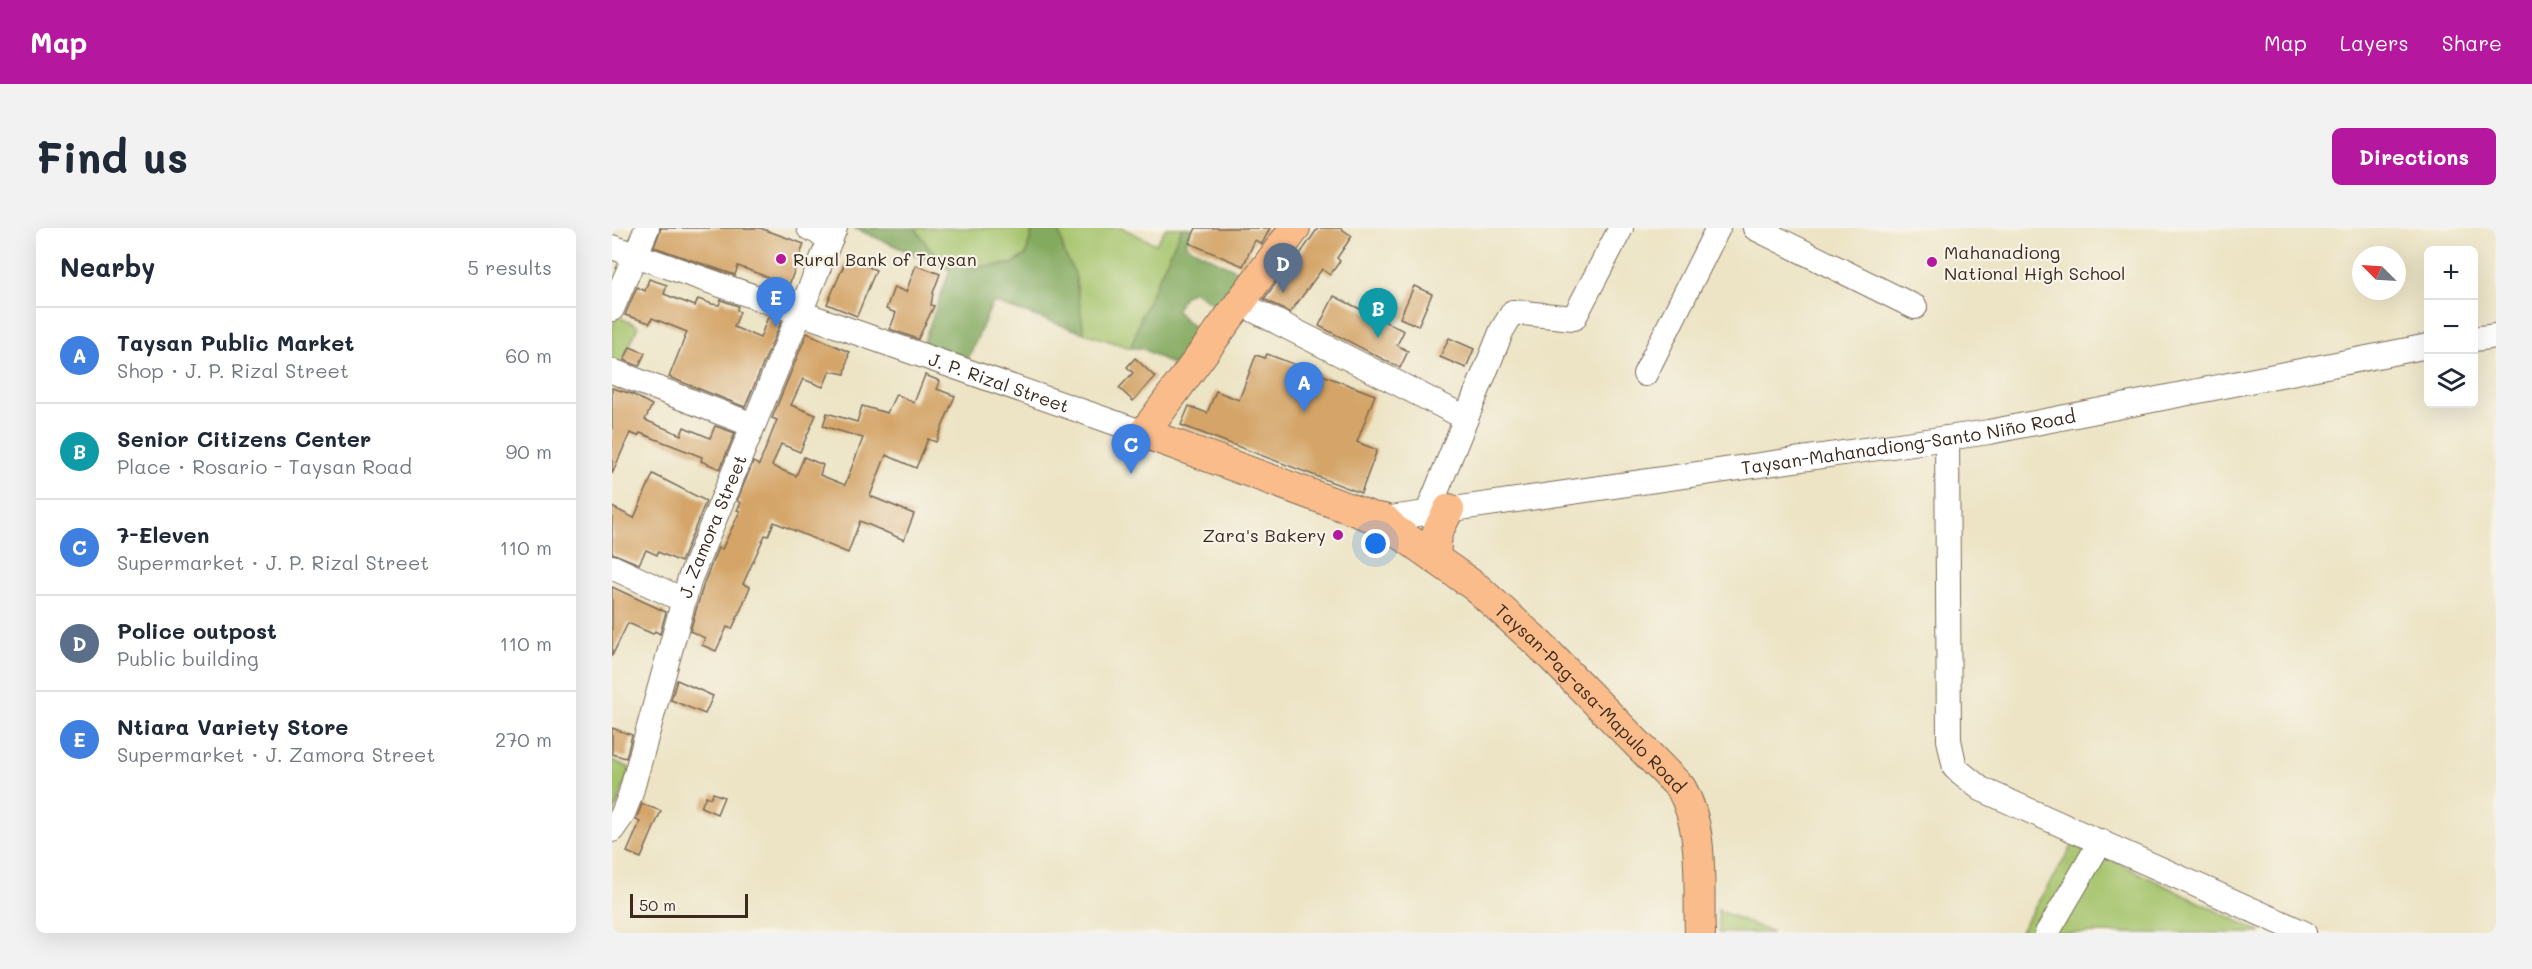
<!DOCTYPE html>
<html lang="en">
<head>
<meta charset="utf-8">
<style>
	:root { --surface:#fff; --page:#f2f2f3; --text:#1f2937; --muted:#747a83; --line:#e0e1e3; --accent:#b5179e }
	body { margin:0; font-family:Mali,sans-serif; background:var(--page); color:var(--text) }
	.controls { position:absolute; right:18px; top:18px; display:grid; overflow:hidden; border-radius:9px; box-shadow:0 6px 24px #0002 }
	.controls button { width:54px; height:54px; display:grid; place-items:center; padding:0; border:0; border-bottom:2px solid var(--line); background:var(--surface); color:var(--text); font:30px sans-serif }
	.compass { position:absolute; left:1740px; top:18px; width:54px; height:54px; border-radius:50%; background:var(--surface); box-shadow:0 6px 24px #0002; rotate:294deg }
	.scale { position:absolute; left:18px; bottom:15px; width:118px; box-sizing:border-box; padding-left:6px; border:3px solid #3b2a1e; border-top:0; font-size:16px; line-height:21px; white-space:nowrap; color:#3b2a1e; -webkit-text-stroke:4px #f7f3e8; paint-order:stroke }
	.you { position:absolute; left:764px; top:316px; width:21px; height:21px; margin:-15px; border:4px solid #fff; border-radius:50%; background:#1a73e8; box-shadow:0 0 0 9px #1a73e833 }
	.badge { display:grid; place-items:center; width:39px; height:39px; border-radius:50%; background:var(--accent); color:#fff; font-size:20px; font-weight:700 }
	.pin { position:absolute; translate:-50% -50px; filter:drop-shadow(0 2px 3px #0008) }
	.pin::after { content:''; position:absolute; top:32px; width:21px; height:18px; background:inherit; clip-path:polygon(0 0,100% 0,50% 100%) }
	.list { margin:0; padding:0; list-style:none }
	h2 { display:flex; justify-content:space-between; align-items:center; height:78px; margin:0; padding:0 24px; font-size:26px }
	h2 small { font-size:20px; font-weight:400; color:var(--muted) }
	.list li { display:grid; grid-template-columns:39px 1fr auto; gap:18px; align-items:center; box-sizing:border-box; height:96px; padding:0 24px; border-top:2px solid var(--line) }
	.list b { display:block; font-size:22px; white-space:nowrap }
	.list p { margin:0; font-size:20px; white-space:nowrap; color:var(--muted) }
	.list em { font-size:20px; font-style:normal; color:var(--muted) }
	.icon { flex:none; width:33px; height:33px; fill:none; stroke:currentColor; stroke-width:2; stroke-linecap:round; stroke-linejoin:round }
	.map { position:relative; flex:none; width:1884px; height:705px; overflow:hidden; border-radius:9px }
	header { display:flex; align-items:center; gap:36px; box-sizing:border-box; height:84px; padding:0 30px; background:var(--accent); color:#fff }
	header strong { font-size:28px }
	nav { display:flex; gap:33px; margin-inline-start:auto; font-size:21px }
	.intro { display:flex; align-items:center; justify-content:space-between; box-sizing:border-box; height:144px; padding:0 36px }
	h1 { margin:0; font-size:42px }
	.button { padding:15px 27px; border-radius:9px; background:var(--accent); color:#fff; font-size:21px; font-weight:700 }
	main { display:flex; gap:36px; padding:0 36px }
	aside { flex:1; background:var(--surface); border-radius:9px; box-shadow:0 6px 24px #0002 }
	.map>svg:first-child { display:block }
</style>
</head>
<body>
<header>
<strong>Map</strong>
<nav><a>Map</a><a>Layers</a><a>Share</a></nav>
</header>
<div class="intro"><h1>Find us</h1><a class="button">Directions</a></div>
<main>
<aside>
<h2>Nearby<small>5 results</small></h2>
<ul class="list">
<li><span class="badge" style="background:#3f7fe0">A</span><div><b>Taysan Public Market</b><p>Shop · J. P. Rizal Street</p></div><em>60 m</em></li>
<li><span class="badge" style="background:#0f9aa8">B</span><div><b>Senior Citizens Center</b><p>Place · Rosario - Taysan Road</p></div><em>90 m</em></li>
<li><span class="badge" style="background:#3f7fe0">C</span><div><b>7-Eleven</b><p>Supermarket · J. P. Rizal Street</p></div><em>110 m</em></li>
<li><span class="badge" style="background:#5c6f8a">D</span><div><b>Police outpost</b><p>Public building</p></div><em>110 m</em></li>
<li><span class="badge" style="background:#3f7fe0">E</span><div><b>Ntiara Variety Store</b><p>Supermarket · J. Zamora Street</p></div><em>270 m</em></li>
</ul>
</aside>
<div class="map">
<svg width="1884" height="705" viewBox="0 0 1884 705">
	<rect width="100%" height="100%" fill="#f7f3e8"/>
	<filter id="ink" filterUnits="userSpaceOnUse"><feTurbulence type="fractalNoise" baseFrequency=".0167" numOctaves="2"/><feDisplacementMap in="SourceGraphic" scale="12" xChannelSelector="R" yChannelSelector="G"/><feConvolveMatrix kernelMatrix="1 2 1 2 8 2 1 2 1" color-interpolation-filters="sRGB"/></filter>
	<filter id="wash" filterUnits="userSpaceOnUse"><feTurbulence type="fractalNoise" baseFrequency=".008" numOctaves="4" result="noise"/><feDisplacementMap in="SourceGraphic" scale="24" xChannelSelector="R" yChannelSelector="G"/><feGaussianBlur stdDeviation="1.35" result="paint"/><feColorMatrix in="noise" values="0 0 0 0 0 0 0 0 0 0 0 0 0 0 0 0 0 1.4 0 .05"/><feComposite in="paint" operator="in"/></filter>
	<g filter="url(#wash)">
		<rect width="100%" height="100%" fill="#ede4c5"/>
		<g fill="#a5c46c" stroke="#707745" stroke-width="1.5">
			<path d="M303 0H421L414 27 400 36 365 39 324 26 317 20Z"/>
			<path d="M446 0H510L544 16 554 0H570L530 86 519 120 472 105 463 46 453 27Z"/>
			<path d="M5 88 26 98 8 140 0 136V99Z"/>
			<path d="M0 532 18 540 0 592Z"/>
			<path d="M1463 614 1650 705H1407Z"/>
			<path d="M1106 682 1161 705H1107Z"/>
		</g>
		<g fill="#84aa60" stroke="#606a3f" stroke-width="1.5">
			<path d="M242 0H303L317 20 324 26 365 39 400 36 414 27 421 0H446L453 27 463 46 472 105 381 74 356 131 311 115 338 42Z"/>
			<path d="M570 0H579L574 16 579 20 628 44 604 77 581 63 572 68 564 83 586 103 561 137 530 120H519L530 86Z"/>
		</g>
		<g id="blocks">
			<g fill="#d4a468">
				<path d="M49 0H148L192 16 177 57 172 55 170 63 155 58 158 50 126 38 123 47 42 19Z"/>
				<path d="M584 0H658L650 16 643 12 631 38 577 15Z"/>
				<path d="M706 0H728L740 8 725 30 728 33 718 47 710 41 678 85 652 71 670 47 677 42Z"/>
				<path d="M235 30 264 42 245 88 215 76Z"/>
				<path d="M304 37 328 46 321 65 319 77 322 78 306 111 278 101 284 85 274 81 282 59 294 64Z"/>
				<path d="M37 51 55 57 52 66 83 78 86 71 100 76 107 77 109 72 126 78 125 82 128 84 122 99 148 110 156 89 169 94 133 179 57 149 75 104 40 90 38 95 13 87 25 59 33 63Z"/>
				<path d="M802 58 820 66 806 98 788 90Z"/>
				<path d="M722 68 792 103 785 117 796 123 788 140 707 98Z"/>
				<path d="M195 105 237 124 233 146 218 143 211 159 191 151 179 177 204 187 188 224 169 216 160 238 184 248 192 229 211 237 208 247 233 257 251 210 211 198 215 185 245 194 250 178 275 185 284 166 302 175 313 147 328 153 325 161 343 168 324 214 316 211 304 240 274 227 258 268 302 286 292 312 248 293 236 325 162 294 156 308 153 307 131 356 138 359 129 381 120 401 115 399 104 423 90 417 93 410 78 403 92 355 106 320 110 321 128 283 125 282 129 275 125 273 141 234 147 237 165 192 160 190Z"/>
				<path d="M837 110 862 121 854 140 828 129Z"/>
				<path d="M18 119 33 125 27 138 12 132Z"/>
				<path d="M655 126 763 167 745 214 765 222 749 265 569 197 577 178 595 185 604 163 627 172 644 127 653 130Z"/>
				<path d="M523 130 543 149 521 173 507 160 521 145 515 139Z"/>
				<path d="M0 160 20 166 40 177 33 192 69 207 72 199 98 210 103 198 123 205 108 241 89 233 90 229 28 205 26 208 18 205 0 246Z"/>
				<path d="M41 246 94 273 69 334 46 324 45 327 34 322 27 336 0 325V279L22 290Z"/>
				<path d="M0 359 54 384 48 406 43 403 41 406 16 395 0 428Z"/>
				<path d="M65 452 101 468 93 486 59 472Z"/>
				<path d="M0 500 20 507 14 530 0 526Z"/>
				<path d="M101 565 112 569 105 586 89 579 94 568 99 570Z"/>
				<path d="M30 576 49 583 29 630 15 624 28 594 24 592Z"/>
			</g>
		</g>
	</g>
	<g filter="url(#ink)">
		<use href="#blocks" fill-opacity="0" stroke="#796b58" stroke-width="1.5"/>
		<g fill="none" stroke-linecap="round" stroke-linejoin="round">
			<g stroke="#796b58" stroke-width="26">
				<g id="minor">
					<path d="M197 0 219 10"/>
					<path d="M1143 0 1303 79"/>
					<path id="s1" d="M0 19 532 205"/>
					<path d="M626 74 854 190"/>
					<path d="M0 81 35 0"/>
					<path d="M1862 111 1884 108"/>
					<path d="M0 143 141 197"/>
					<path d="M1033 146 1106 0"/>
					<path d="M1335 210 1337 512 1343 540 1369 561 1692 705"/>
					<path d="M815 286 890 102 901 84 962 90 1009 0"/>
					<path id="s2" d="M772 291 1377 204 1816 118"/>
					<path d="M0 339 71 372"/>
					<path id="s3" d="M0 602 10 588 18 568 78 350 223 0"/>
					<path d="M1435 705 1489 613"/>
				</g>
			</g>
			<g stroke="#796b58" stroke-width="32">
				<g id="major">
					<path id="s4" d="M683 0 532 205 760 289 772 291 783 302 865 360 926 415 1069 560C1093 602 1086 658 1088 705"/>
					<path d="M823 330 825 305 837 281"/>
				</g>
			</g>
			<use href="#minor" stroke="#fff" stroke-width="24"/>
			<use href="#major" stroke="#fabc8b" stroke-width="30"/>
		</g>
	</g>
	<g fill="#b5179e" stroke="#f7f3e8" stroke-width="2">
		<circle cx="169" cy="31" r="6"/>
		<circle cx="1320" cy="34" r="6"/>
		<circle cx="726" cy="307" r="6"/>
	</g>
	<g text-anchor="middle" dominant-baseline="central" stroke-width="4.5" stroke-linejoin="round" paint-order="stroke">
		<g font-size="18" fill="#3b2a1e" stroke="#f7f3e8" text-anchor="start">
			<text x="1332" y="24">Mahanadiong<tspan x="1332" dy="21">National High School</tspan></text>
			<text x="181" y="31">Rural Bank of Taysan</text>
			<text x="714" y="307" text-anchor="end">Zara's Bakery</text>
		</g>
		<g font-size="18" fill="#3b2a1e" stroke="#f7f3e8">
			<text stroke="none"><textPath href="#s1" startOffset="410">J. P. Rizal Street</textPath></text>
			<text stroke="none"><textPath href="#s2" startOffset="530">Taysan-Mahanadiong-Santo Niño Road</textPath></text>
			<text stroke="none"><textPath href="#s3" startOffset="321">J. Zamora Street</textPath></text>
			<text stroke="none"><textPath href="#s4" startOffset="784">Taysan-Pag-asa-Mapulo Road</textPath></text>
		</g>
	</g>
</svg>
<div class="controls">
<button>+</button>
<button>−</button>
<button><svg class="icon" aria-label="layers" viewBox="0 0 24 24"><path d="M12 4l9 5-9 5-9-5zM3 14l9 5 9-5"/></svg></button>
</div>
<svg class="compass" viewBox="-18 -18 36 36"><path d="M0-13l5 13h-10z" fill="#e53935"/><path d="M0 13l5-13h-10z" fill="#747a83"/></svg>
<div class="scale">50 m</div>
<div class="you"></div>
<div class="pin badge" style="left:692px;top:184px;background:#3f7fe0">A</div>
<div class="pin badge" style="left:766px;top:110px;background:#0f9aa8">B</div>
<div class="pin badge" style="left:519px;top:246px;background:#3f7fe0">C</div>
<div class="pin badge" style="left:671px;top:65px;background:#5c6f8a">D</div>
<div class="pin badge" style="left:164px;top:99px;background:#3f7fe0">E</div>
</div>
</main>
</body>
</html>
